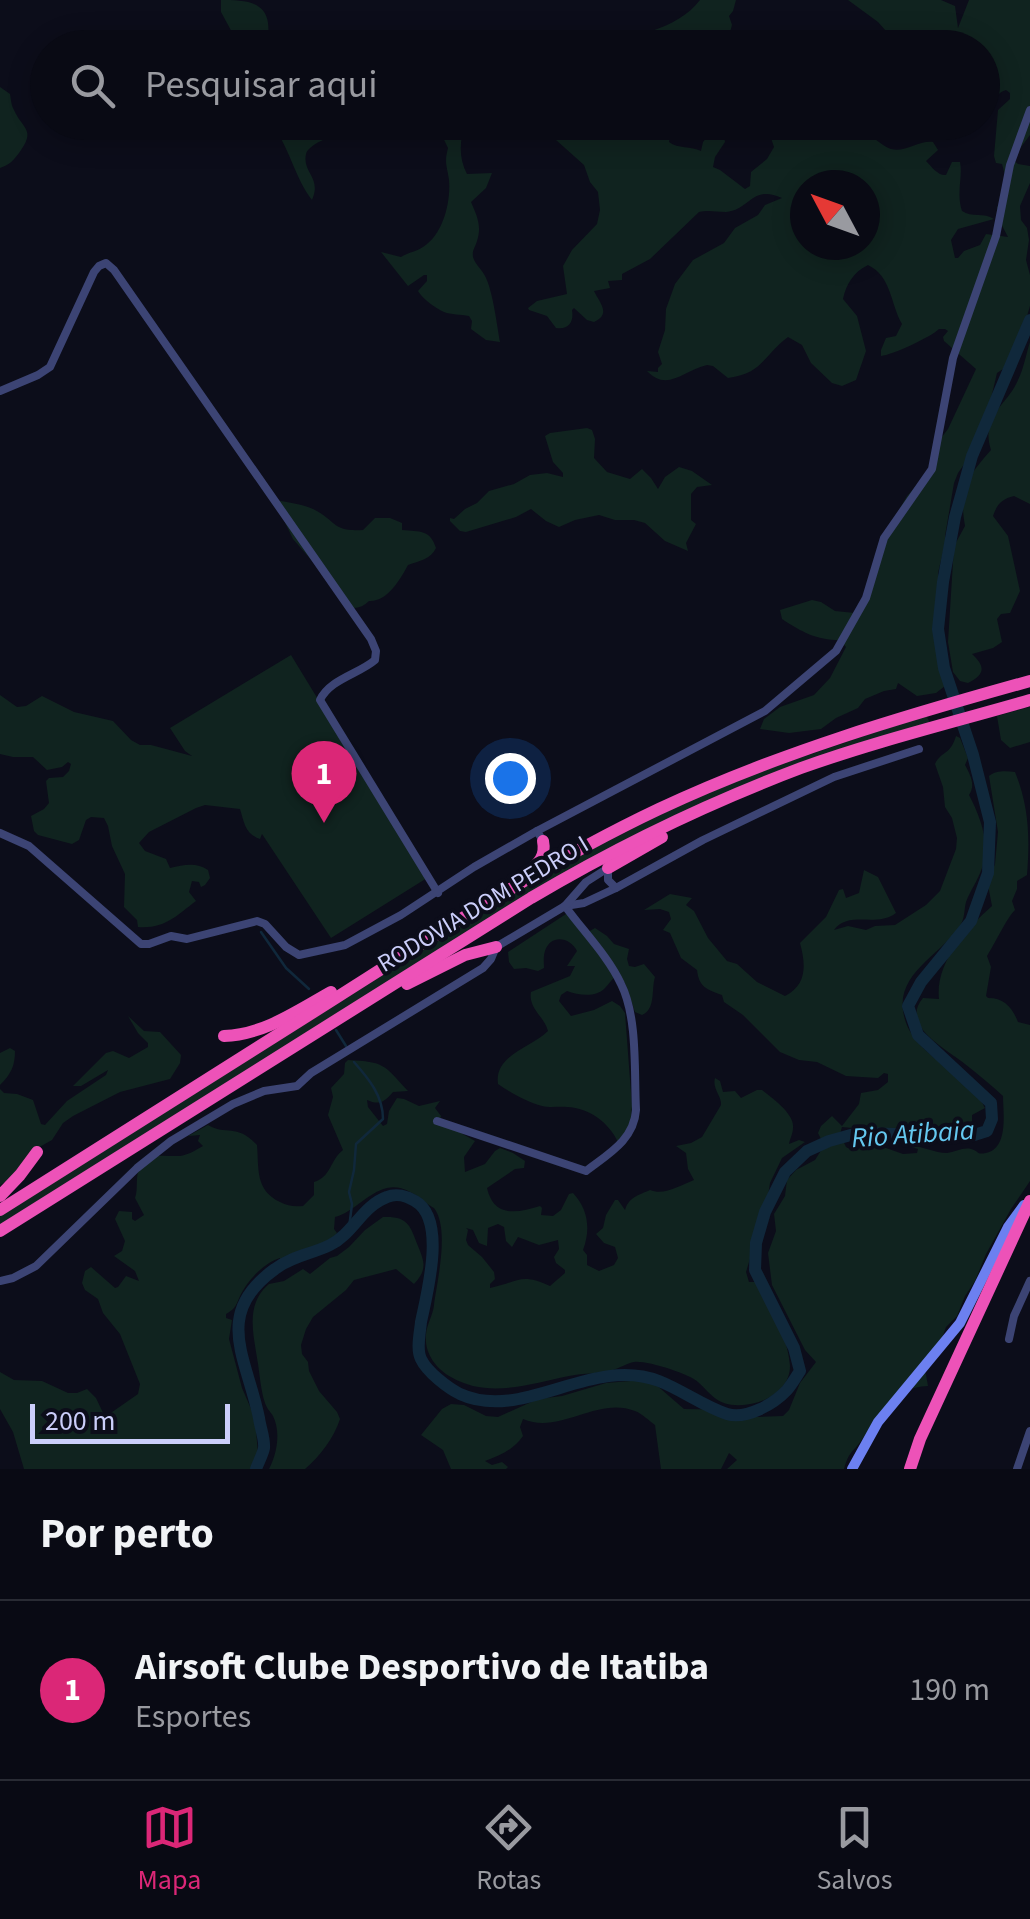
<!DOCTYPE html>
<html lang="pt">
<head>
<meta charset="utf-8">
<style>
	:root { --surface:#090a14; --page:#12131d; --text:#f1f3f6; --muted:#999aa0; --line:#292b34; --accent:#db2777 }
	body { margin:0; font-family:"Source Sans 3",sans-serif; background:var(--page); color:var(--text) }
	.compass { position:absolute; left:790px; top:170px; width:90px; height:90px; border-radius:50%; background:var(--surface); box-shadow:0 5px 25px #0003; rotate:311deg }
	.scale { position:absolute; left:30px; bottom:25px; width:200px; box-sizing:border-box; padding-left:10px; border:5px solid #cbcefa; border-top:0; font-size:28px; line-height:35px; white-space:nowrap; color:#cbcefa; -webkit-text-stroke:8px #0c0d1a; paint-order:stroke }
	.you { position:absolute; left:510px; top:778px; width:35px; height:35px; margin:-25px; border:8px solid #fff; border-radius:50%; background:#1a73e8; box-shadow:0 0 0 15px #1a73e833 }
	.badge { display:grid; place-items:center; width:65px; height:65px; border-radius:50%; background:var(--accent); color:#fff; font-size:32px; font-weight:700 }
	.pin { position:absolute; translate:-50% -82px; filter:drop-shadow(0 2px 5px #0008) }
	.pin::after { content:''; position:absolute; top:52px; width:35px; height:30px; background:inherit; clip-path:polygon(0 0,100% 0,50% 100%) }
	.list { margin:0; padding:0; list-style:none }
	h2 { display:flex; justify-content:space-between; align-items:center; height:130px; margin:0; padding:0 40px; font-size:42px }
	h2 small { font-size:32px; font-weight:400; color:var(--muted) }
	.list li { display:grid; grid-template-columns:65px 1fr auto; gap:30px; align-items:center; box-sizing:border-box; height:180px; padding:0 40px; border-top:2px solid var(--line) }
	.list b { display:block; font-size:38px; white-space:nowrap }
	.list p { margin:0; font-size:32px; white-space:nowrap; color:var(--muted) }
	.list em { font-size:32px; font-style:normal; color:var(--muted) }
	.icon { flex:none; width:55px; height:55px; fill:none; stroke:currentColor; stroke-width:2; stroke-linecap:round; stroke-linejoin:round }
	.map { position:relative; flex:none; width:1030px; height:1469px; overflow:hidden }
	.search { position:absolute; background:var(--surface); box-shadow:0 5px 25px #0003; left:30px; right:30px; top:30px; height:110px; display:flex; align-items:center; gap:25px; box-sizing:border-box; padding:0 35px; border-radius:55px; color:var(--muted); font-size:38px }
	.sheet { height:310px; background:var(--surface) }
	nav { display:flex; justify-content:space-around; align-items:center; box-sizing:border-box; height:140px; border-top:2px solid var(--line); background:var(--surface); font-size:28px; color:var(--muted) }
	nav a { display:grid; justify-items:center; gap:5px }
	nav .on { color:var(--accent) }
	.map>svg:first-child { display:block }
</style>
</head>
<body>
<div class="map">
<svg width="1030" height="1469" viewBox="0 0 1030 1469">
	<rect width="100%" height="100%" fill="#0c0d1a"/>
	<g fill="#10231f" fill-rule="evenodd">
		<path d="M221 0C241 0 265 0 268 23 269 33 268 38 273 47H240L221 12Z"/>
		<path d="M700 0H736L733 11 729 16 732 25 730 32 736 39 755 47H595C629 37 678 30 700 0Z"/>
		<path d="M848 0H941L955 6 958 28 969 0H1030V135L1012 159 1018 164 1030 166V183L1020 206 1021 220 1027 228 1029 240 1026 260 1030 275V306L1018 346 1003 369 997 373 984 428 970 456 958 473 954 483 945 536 946 539 938 573 940 615 936 641 945 686 936 693 917 696 898 683 896 689 884 691 865 699 858 708 836 718 821 729 789 733 760 729 764 719 780 707 814 695 830 678 846 647 840 640C816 640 802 632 782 619L780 610 812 600 821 602 835 611 855 613 860 608 891 524 907 496 928 473 935 446 948 429 976 369 944 341 943 337 948 331 945 329H939C931 337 892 355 881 356V350L886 338 896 336 902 324C890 303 892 277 868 265 853 272 846 285 843 299L857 316 866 351 856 380 842 386 832 383 811 363 802 345 788 337C762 357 763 373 728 378L713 366 707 365C683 371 667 392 647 371L658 372V368L662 364 658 352 665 330 666 309 675 284 693 260 724 243 735 228 758 215 765 205 782 198C752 184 750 210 726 212 716 212 709 210 699 212L650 259 622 274V280L608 281 610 288 594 291C599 302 612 314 594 322L587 320 574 308 572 310C574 322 569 330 556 328L547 316 529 310 528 308 537 301 567 294 563 266 572 250 597 224 600 210 598 192 590 182 584 165 537 123H670L668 126 671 131 669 142C678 149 691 146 701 151L703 142 716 126 723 131 725 142 715 157 713 167 720 170 745 189 750 186 751 172 767 159 774 147 766 123H872L869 135C876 139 884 147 891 149 905 153 919 140 933 142L938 150 926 161C932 167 938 176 946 175L952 162H960C963 177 956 193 962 211 972 218 984 212 994 219L958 229 951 240 955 258H958L964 251 980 245 986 234 1008 237 998 218 997 207 1005 198V175L1002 164 996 163 994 156 998 110 1010 99V93L1006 90C995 93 993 106 983 108L982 48 907 47 894 40 878 22ZM805 185H865V245H805Z"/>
		<path d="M0 87 10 94C11 99 11 105 14 110 22 129 37 129 19 153 13 161 9 165 0 168Z"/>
		<path d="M250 123V122L400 123 387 136C380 132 372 127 364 127 352 128 308 142 306 154 302 173 322 177 312 200 295 178 290 149 273 126L260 125 248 133Z"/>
		<path d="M436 123H465C460 140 458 157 467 174L492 173 486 188 471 202C477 216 482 226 477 241 475 248 472 250 473 257 475 265 483 270 486 278 493 293 497 325 500 342L486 340 471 329 472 321 469 316C461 314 451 315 444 312 435 308 422 298 418 291L427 281V275H424L408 286 381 252 401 257C409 252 416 252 423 247 443 235 451 202 449 180 447 165 444 164 448 148Z"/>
		<path d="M1030 342V504L1014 496C1002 499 997 504 993 516L1008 536 1020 591 1010 613 1001 614 997 619 1002 642 993 648 972 654C984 665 987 674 968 683L960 681 953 672 948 642 954 546 965 526C959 491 966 478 991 450 980 415 1007 406 1018 380 1024 368 1026 354 1030 342Z"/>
		<path d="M587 428 592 430 595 439 594 458 607 472 630 479 642 469 651 478 658 489 665 477 679 467 692 471 712 485 697 487 691 494V520L696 524 686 543 688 551 665 541 645 523 634 520H615L599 515 575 520 559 527 546 521 531 509 516 517 466 532 460 531 450 521V518L454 519 465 509 477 503 489 491 514 484 530 475 547 473 563 477V473L553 462 545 436 550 433Z"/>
		<path d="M274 500C287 502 302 504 313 509 337 521 332 532 363 530L375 518H390L402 523V530C420 532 430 529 436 548 431 559 419 561 408 565 400 580 387 602 369 601 362 608 354 610 345 606L319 569 293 539Z"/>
		<path d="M291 655 427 878 331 938 262 834 260 839C245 834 244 822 240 809L205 805 196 808 149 832 139 843 145 851 166 859 170 868C184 865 196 862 208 870L210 878 205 885 201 887 199 882 192 881 189 892 196 901C176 916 165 929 138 927L137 920 124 907 125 874 112 846 108 826 104 818 91 817 86 820 79 840 72 844 38 835 34 831 31 816 44 809 49 803 46 781 49 778 63 777 69 771 71 764 68 762 62 767 47 770 33 757H13L0 754V695L17 707 26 706 42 696 74 712 113 721 131 740 140 745H151L192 756 185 751 170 728Z"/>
		<path d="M1030 707V742L1010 748 1001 740 997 716Z"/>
		<path d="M926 715 930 723 675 817 0 1226V1216L547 872 674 808 747 776Z"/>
		<path d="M956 736 960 738 968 758 965 765C970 774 976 785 969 795 980 816 991 844 982 868 978 880 970 891 966 902 964 909 965 917 961 924 944 953 898 971 903 1010 908 1057 970 1070 985 1108L972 1115V1128L961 1132H896L842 1127 840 1134 846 1147 853 1151 869 1142 903 1154 917 1153 918 1149 908 1146C921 1145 934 1153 947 1153 955 1152 963 1147 971 1149 980 1151 975 1155 986 1153 1009 1148 1003 1112 1003 1096 991 1085 978 1074 965 1064 947 1049 899 1026 923 998L939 999C935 963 966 929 992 906L988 885 995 864 998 832 989 776C996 770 1007 771 1015 772 1029 806 1030 838 1027 875L1017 881V889L1012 901 1015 910C1008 916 994 945 987 956L991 967 986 996 988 998C1004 998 1012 1007 1018 1022L1030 1025V1181L1011 1209 986 1254 975 1281 965 1296 957 1316 946 1327 938 1349 925 1369 928 1386C891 1387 879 1416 861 1441 851 1454 849 1452 844 1469H727L737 1460 729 1453 721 1469H661L655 1425C649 1421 643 1414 635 1411 597 1396 560 1435 523 1419L520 1427 523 1436C513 1450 501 1455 485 1461L492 1465 502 1462 508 1467 506 1469H451L443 1450 421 1435 442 1409 451 1404 464 1405 486 1416 498 1417 538 1399 562 1396 606 1383 642 1380 654 1383 684 1409 738 1410 758 1417 783 1416 789 1410 800 1383 816 1362 805 1350 772 1285 768 1253 776 1231 774 1214 785 1196 787 1180 796 1170 815 1160 822 1149 823 1143 818 1133 821 1126 832 1116 842 1126 859 1104 861 1093 878 1090 888 1082V1074L884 1073 878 1078 846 1076 817 1062 799 1060 780 1052 743 1015 724 1002 722 995C706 989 699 987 697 970L681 958 670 933 663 930 671 919 669 912 660 909 644 910 670 894 692 898 686 905 694 911 708 938 727 961 737 964 757 982 785 996C807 985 806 965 800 943L826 917 839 890 843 889 846 898 859 893 864 870 878 877 896 913C877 928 849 910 834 930L848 926 866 930 875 926 895 925 926 905 940 891 956 849 957 838 952 818 945 807 943 787 935 764C942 750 950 756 956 736Z"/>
		<path d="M566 914 575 916 588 932 595 928 607 936 614 944 629 949 627 959 629 966 635 967 644 964 655 977C651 990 656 1009 642 1015L635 1012 625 983 616 976C611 980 609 984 605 988 596 998 578 995 567 991L561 995 559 1001 571 1016 594 1010 612 1001 620 1006 625 1013 632 1106 630 1128 618 1142C609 1123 590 1108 567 1107 559 1106 551 1108 542 1106 527 1102 511 1093 498 1084 494 1055 531 1048 548 1031 544 1016 528 1008 531 992L570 976 575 966H567L577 951C571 938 551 933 545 951 543 957 544 963 544 968L538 971 526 968 514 969 509 962 508 952Z"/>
		<path d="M128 1016 144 1031 160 1032 181 1055 180 1063 170 1079 120 1092 73 1116 63 1123 52 1140 34 1150 16 1176 0 1185V1089L4 1093 17 1094 33 1100 41 1124 45 1125 67 1101 106 1075 108 1070 81 1086H73L106 1053 113 1051 129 1058 148 1047V1043L138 1033Z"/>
		<path d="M10 1048 15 1051C15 1066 11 1074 0 1085V1053Z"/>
		<path d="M348 1060C385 1062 383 1064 408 1091L393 1092C384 1103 378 1105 367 1100L368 1107 383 1126 387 1124 389 1111 397 1098 404 1099 419 1106 440 1101 435 1108 441 1116 440 1121 475 1141 464 1157 465 1172 485 1164 495 1151 500 1148 513 1153 525 1161 524 1168 515 1169 487 1188C494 1218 517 1213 540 1206L542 1208 541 1215 553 1216 561 1210 569 1194 573 1193C588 1209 591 1229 583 1250L587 1255V1265L599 1271 614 1265 618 1258 615 1247 604 1243 596 1234 603 1228 606 1215 615 1200H618L625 1210C629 1197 639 1195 650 1190 664 1196 681 1185 694 1180L688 1169 686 1153 676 1146 691 1143 702 1137 721 1105C722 1096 712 1089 715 1078L720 1081 723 1092 735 1091 741 1098 757 1090H762C772 1098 795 1114 793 1128 793 1133 790 1139 789 1144L799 1140 805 1142 782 1158 770 1183 767 1202 746 1272 749 1282H757C771 1299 789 1343 790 1366 790 1393 758 1407 735 1405 716 1404 710 1393 698 1382 690 1374 646 1360 634 1362 627 1363 620 1368 613 1370 599 1374 584 1373 569 1376 530 1384 488 1399 451 1377 435 1368 424 1352 426 1334 427 1324 433 1315 434 1305 437 1281 450 1229 434 1208 432 1207 423 1201 422 1199 411 1192 401 1185 387 1188 367 1193 354 1212 335 1217L334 1229 337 1233C323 1250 299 1249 281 1261L280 1258C264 1263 249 1279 241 1294 236 1304 237 1308 226 1314V1318L232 1320 229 1339 242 1388 255 1418 258 1454 256 1464 253 1469H24L13 1432 0 1409V1372L14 1380 42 1381 68 1393H77L87 1389 96 1398 105 1417 138 1394 140 1384 120 1334 103 1313 98 1299 85 1290 82 1283 85 1271 91 1267 115 1288 118 1287 126 1276 139 1281 135 1271 114 1256 122 1251 125 1241 115 1219 119 1211 132 1212V1219L135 1221 144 1215 135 1198C139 1188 134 1175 141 1166 153 1151 165 1157 180 1156 188 1155 196 1150 203 1146L198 1141 200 1135 188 1136 208 1125C226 1136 237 1123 257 1145 259 1169 255 1190 280 1202 288 1206 294 1207 303 1206L314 1195V1182C331 1177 330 1160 343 1150L328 1115 333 1097 331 1088 344 1074 345 1063ZM498 1224 504 1227 506 1241 512 1247 518 1237 539 1245 558 1240 559 1249 554 1257 556 1263 565 1270V1273L550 1286C520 1272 519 1282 490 1288V1284L495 1279 494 1272 482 1257 468 1245 466 1240 468 1230 466 1228 473 1230 479 1243 487 1246 488 1228Z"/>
		<path d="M383 1217C409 1216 410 1226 418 1246 425 1263 427 1270 414 1284L396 1269 354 1280 346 1290 313 1317 306 1329 301 1345 302 1354 308 1362 309 1371 319 1391 337 1412 340 1419C334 1438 320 1456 305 1469H269C277 1454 281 1432 273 1416 270 1411 267 1409 265 1403 261 1391 260 1377 258 1364 254 1336 244 1305 269 1284L284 1281 303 1269 310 1274 330 1258 337 1256 349 1247 365 1230Z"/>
	</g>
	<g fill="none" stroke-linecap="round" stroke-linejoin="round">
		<g stroke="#10283b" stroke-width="2.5">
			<path d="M261 932 286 968 309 989"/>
			<path d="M336 1030 346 1046"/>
			<path d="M349 1228 352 1204 349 1192 354 1170 356 1144 383 1119C383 1096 369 1079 354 1062"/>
		</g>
		<path stroke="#10283b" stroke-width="12" d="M256 1469C258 1463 263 1454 264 1448 265 1439 260 1427 259 1418 247 1358 212 1314 275 1269 292 1256 312 1254 330 1245 353 1234 362 1206 387 1197 396 1193 407 1196 415 1201 447 1219 427 1293 421 1322 420 1333 416 1349 421 1359 427 1372 448 1388 460 1394 523 1423 591 1355 659 1381 682 1390 703 1406 727 1414 746 1420 774 1404 787 1390 792 1384 796 1377 800 1371L794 1348 755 1270 756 1243 765 1212 785 1172 807 1151 829 1141 858 1133 971 1136 987 1131 992 1119 991 1103 918 1035 908 1006 921 982 971 921 988 873 990 822 973 755 944 668 938 629 943 582 955 517 972 456 1030 320"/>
		<g stroke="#3c4474" stroke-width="8">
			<path d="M0 391 38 375 50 367 94 272 99 266 106 263 114 270 371 639 376 651 375 660C359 674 330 679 320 700L438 893"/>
			<path d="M0 833 29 846 141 944H149L171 936 187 939 257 921 265 924 286 947 299 955 345 945 401 915 474 867 537 831"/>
			<path d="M543 841 537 831 765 711 836 651 866 598 884 538 932 469 953 358 996 236 1010 165 1030 110"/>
			<path d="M565 906 584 903 616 888 703 840 834 777 919 749"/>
			<path d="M437 1121 586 1171C608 1154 634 1140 636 1110 634 1072 638 1018 621 984 608 956 583 931 565 906"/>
			<path d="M0 1281 13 1278 36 1266 137 1168 171 1141 233 1104 264 1091 297 1086 311 1073 483 968 491 959 496 947 565 906 586 882 608 868V880L616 888"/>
			<path d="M1009 1339 1014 1316 1030 1281"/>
			<path d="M1017 1469 1030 1431"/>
		</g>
		<path stroke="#6c80f0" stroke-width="10" d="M852 1469 878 1422 960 1323 1008 1227 1024 1205"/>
		<g stroke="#ed52b8" stroke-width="12">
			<path d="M608 868 662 837"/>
			<path d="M528 872C539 863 546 856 543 841"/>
			<path d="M407 984 465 955 496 947"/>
			<path d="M224 1036C263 1035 297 1011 331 992"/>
			<path d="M0 1196 20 1175 37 1152"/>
			<path d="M0 1210C113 1139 226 1068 339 996 443 930 547 862 659 809 778 753 904 716 1030 681"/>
			<path d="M0 1231 531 898C617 847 708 803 801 768 876 741 954 722 1030 700"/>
			<path d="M910 1469 920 1439 1030 1201"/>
		</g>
	</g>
	<g text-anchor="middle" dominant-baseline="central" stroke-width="8" stroke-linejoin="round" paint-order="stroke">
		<g font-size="25" fill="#cbcefa" stroke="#0c0d1a">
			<text transform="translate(483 904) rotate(-31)">RODOVIA DOM PEDRO I</text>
		</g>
		<g font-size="28" font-style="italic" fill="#64c7ef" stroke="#0c0d1a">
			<text transform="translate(913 1134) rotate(-4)">Rio Atibaia</text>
		</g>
	</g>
</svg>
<svg class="compass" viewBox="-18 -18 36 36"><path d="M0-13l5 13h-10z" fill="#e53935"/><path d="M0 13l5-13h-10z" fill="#999aa0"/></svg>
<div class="scale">200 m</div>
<div class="you"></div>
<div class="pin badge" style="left:324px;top:823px">1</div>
<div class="search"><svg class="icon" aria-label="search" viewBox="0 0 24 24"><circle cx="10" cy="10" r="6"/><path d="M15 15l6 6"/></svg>Pesquisar aqui</div>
</div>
<section class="sheet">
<h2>Por perto<small></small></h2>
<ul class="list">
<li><span class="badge">1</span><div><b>Airsoft Clube Desportivo de Itatiba</b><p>Esportes</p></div><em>190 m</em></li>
</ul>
</section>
<nav>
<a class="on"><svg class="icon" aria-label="map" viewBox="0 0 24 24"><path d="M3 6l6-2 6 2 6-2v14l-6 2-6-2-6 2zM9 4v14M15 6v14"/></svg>Mapa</a>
<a><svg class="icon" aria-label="directions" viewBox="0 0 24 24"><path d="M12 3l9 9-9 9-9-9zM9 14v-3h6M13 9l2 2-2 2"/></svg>Rotas</a>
<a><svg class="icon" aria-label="saved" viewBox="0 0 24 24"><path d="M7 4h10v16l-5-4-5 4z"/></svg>Salvos</a>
</nav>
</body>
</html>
